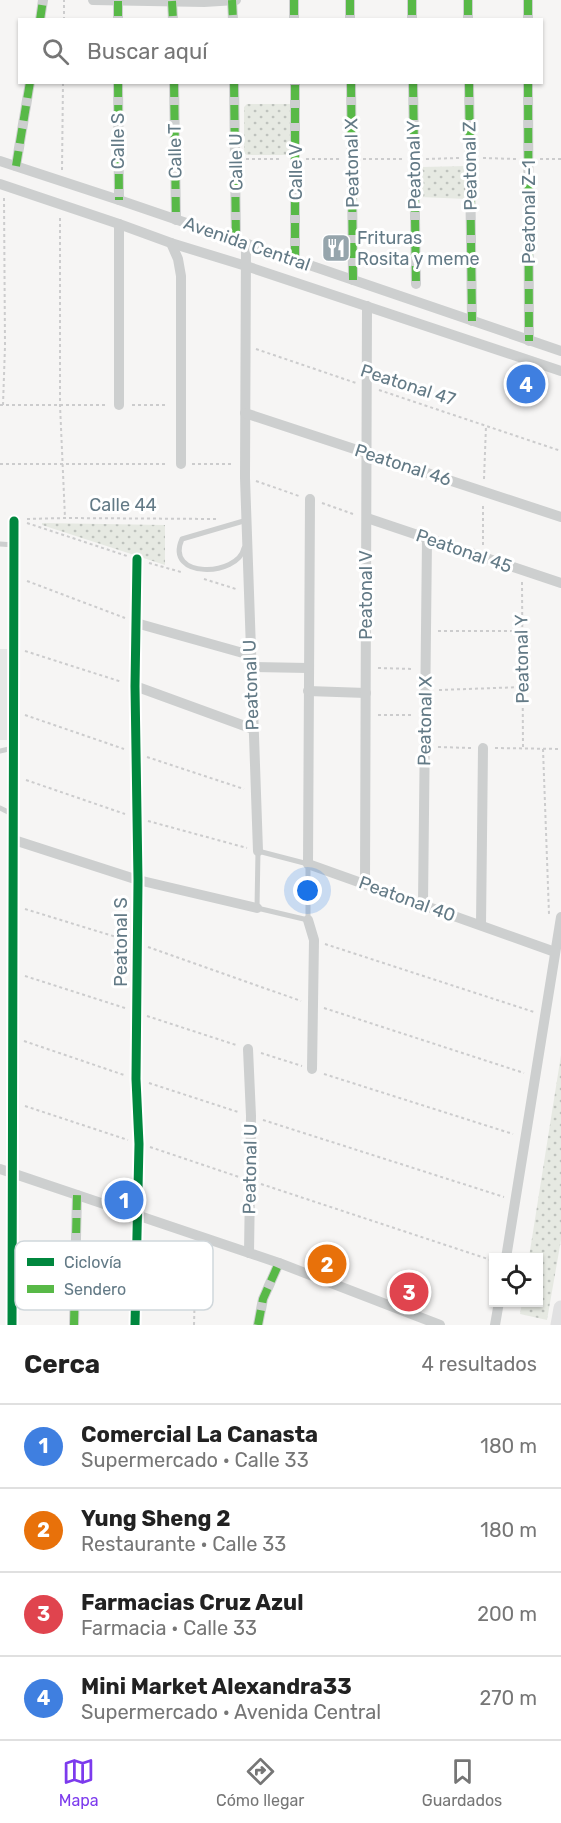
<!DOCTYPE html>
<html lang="es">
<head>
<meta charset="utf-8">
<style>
	:root { --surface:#fff; --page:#f6f6f6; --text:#222; --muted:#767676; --line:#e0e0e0; --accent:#7c3aed }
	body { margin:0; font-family:Rubik,sans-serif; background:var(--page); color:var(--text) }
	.controls { position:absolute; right:18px; bottom:18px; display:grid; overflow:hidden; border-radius:0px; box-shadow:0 2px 4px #0004 }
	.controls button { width:54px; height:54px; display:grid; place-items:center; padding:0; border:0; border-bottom:2px solid var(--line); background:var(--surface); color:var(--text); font:30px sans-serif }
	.you { position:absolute; left:308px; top:891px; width:21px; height:21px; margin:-15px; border:4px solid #fff; border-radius:50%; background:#1a73e8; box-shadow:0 0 0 9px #1a73e833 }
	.badge { display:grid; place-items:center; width:39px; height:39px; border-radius:50%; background:var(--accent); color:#fff; font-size:20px; font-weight:700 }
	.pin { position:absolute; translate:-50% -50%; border:3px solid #fff; box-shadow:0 2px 6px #0006 }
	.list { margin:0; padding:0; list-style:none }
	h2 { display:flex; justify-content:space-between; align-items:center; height:78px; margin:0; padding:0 24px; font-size:26px }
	h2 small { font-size:20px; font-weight:400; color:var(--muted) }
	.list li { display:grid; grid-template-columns:39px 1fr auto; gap:18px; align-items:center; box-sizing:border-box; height:84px; padding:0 24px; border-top:2px solid var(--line) }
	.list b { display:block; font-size:22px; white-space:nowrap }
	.list p { margin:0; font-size:20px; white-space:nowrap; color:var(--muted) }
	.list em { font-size:20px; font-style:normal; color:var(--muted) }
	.icon { flex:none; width:33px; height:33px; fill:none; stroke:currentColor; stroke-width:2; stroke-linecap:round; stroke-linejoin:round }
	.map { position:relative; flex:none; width:561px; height:1325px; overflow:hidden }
	.search { position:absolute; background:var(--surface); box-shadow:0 2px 4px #0004; left:18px; right:18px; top:18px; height:66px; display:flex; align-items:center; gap:15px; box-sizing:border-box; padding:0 21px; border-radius:0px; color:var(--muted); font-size:22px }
	.sheet { height:414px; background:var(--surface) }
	nav { display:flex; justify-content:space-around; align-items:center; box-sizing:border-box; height:84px; border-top:2px solid var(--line); background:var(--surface); font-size:16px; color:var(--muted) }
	nav a { display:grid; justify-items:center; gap:3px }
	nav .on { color:var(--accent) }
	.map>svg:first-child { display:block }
</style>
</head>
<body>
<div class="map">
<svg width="561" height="1325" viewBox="0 0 561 1325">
	<defs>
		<pattern id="park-dots" width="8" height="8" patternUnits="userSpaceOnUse" patternTransform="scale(1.5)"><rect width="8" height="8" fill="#e6e9e2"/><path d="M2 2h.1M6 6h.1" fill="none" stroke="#bec2bd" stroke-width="1.8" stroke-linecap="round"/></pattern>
	</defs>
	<rect width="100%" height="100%" fill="#f6f5f4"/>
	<path fill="#e6e7e6" d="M0 649H11L9 740H0Z"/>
	<g fill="url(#park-dots)">
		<path d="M247 104H290L292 152 290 155H247L244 153V107Z"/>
		<path d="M466 166 467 199 420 197V170L422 167Z"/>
		<path d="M42 523 165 525V565L42 525Z"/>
		<path d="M561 1055V1240L547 1320 520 1314 522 1303 538 1302V1258L529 1257Z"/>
	</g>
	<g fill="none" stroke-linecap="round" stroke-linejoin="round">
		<g stroke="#cccccd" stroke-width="2" stroke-dasharray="3 3" stroke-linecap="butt">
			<path d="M64 20V0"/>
			<path d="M483 158 516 159"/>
			<path d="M246 159H282"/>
			<path d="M306 159H339"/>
			<path d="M363 159H402"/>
			<path d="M426 159 459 158"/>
			<path d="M540 159H561"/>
			<path d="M62 170 63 82"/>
			<path d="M60 218V405L65 518"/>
			<path d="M256 349 356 383"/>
			<path d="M379 390 561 451"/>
			<path d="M0 405H108"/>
			<path d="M3 405 5 346 4 198"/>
			<path d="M132 405H168"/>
			<path d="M0 464H168"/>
			<path d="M192 464H234"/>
			<path d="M484 479 486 426"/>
			<path d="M256 481 299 496"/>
			<path d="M322 503 353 514"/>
			<path d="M27 519 65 518 216 519"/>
			<path d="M27 523 127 556"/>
			<path d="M483 545V503"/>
			<path d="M149 563 181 572"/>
			<path d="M204 579 236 589"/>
			<path d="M27 581 125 618"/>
			<path d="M522 582 523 748"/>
			<path d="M438 631H522"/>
			<path d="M25 651 122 682"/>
			<path d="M378 668 414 669"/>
			<path d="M439 690 523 687"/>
			<path d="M25 715 124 749"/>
			<path d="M378 715H414"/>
			<path d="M438 747 471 748"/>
			<path d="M495 748 561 749"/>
			<path d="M543 749 549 914"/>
			<path d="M147 757 244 789"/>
			<path d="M26 780 125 814"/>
			<path d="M148 821 247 848"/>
			<path d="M25 909 126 940"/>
			<path d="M325 944 534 1012"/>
			<path d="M148 947 301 1001"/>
			<path d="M25 976 125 1008"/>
			<path d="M324 1008 524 1073"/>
			<path d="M147 1016 236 1045"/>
			<path d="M24 1041 124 1075"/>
			<path d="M261 1053 302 1066"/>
			<path d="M324 1074 513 1134"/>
			<path d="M149 1083 238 1112"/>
			<path d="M25 1106 128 1140"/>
			<path d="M263 1120 504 1197"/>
			<path d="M150 1147 239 1177"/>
			<path d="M261 1184 494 1261"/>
			<path d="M194 1325 196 1247"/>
		</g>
		<g stroke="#cdcfcf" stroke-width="5">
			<path d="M0 544 14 545"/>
			<path d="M244 548C238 577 164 579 182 539L247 520"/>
			<path d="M0 751 13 748"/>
			<path d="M0 808 14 815"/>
			<path d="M258 851 308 864V920L257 908Z"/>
		</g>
		<g stroke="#cdcfcf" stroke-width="10">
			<path d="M93 0 204 2 236 0"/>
			<path d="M232 0 233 20"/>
			<path d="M294 0V20"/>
			<path d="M350 0V20"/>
			<path d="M412 0V20"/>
			<path d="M468 0V20"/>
			<path d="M528 0V20"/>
			<path d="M172 1 173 20"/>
			<path d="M40 20 43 0"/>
			<path d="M118 20V0"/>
			<path d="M118 82 119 200"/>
			<path d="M174 82 176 220"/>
			<path d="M234 82 236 241"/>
			<path d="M351 82 353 280"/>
			<path d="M413 82 416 284"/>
			<path d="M469 82 472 321"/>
			<path d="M528 82 529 341"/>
			<path d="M0 161 119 200 561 351"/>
			<path d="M16 166 30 82"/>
			<path d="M0 184 119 224 171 243 246 266 561 371"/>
			<path d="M171 243 178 259 181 276V464"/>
			<path d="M246 244 245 478 258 851"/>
			<path d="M295 261V82"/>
			<path d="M119 405V224"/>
			<path d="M245 413 561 517"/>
			<path d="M310 499 308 864 555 952"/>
			<path d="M367 518 561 583"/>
			<path d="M136 623 250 655"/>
			<path d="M251 667 308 668"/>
			<path d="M135 686 253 729"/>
			<path d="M308 691 366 693"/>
			<path d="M14 840 138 880 257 908"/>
			<path d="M365 883 367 306"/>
			<path d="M423 904 427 539"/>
			<path d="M308 920 314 940 312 1069"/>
			<path d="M481 925 483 748"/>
			<path d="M248 1049 251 1116 249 1253"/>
			<path d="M0 1169 279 1263 440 1325"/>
			<path d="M506 1258 561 917"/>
			<path d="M12 1325 14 521"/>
			<path d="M74 1325 77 1195"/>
			<path d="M135 1325 139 1144 136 1079 138 880 135 686 137 559"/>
			<path d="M258 1325 263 1299 279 1263"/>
			<path d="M495 1325 499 1302"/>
		</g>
		<path stroke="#e1e1e2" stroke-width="15" d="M558 1325 561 1308"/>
		<g stroke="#58b947" stroke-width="8" stroke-dasharray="15 8" stroke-linecap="butt">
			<path d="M232 0 233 20"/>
			<path d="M294 0V20"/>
			<path d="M350 0V20"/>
			<path d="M412 0V20"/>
			<path d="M468 0V20"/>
			<path d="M528 0V20"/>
			<path d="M118 1V20"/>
			<path d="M172 1 173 20"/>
			<path d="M40 20 43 0"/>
			<path d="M118 82 119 200"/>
			<path d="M174 82 176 220"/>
			<path d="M234 82 236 241"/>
			<path d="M351 82 353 280"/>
			<path d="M413 82 416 284"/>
			<path d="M469 82 472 321"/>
			<path d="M528 82 529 341"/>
			<path d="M16 166 30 82"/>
			<path d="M295 261V82"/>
			<path d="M74 1325 77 1195"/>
			<path d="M258 1325 263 1299 279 1263"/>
		</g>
		<g stroke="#fff" stroke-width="13">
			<g id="cycleway">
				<path d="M12 1325 14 521"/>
				<path d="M135 1325 139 1144 136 1079 138 880 135 686 137 559"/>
			</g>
		</g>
		<use href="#cycleway" stroke="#00873e" stroke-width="9"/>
	</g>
	<defs>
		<g id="restaurant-square" transform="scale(1.5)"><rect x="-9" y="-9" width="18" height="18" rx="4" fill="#96a5ac" stroke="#fff"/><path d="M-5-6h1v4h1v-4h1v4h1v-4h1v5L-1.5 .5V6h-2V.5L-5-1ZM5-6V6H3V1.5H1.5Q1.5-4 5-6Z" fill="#fff"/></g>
	</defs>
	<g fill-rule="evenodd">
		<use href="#restaurant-square" x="336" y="248"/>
	</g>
	<g text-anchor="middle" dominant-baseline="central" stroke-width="6" stroke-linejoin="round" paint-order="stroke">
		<g font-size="18" fill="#637a86" stroke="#fff">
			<text transform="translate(118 141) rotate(-90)">Calle S</text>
			<text transform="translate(175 151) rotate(-91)">Calle T</text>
			<text transform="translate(236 162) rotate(-91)">Calle U</text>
			<text transform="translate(352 163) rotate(-91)">Peatonal X</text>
			<text transform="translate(414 165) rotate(-91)">Peatonal Y</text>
			<text transform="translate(470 166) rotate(-91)">Peatonal Z</text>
			<text transform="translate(296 172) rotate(-90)">Calle V</text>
			<text transform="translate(529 212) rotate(-90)">Peatonal Z-1</text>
			<text transform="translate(247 244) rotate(19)">Avenida Central</text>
			<text transform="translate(408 385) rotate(18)">Peatonal 47</text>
			<text transform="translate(403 465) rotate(18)">Peatonal 46</text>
			<text x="123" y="505">Calle 44</text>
			<text transform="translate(464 551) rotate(19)">Peatonal 45</text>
			<text transform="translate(366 595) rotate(-90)">Peatonal V</text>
			<text transform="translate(522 659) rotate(-91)">Peatonal Y</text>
			<text transform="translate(251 685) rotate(-92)">Peatonal U</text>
			<text transform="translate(425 721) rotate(-89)">Peatonal X</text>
			<text transform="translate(407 899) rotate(20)">Peatonal 40</text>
			<text transform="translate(121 942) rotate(-90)">Peatonal S</text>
			<text transform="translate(250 1169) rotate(-89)">Peatonal U</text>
		</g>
		<g font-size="18" fill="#637a86" stroke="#fff" text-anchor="start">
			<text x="357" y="238">Frituras<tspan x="357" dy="21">Rosita y meme</tspan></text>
		</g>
	</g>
	<rect x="15" y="1241" width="198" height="69" rx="9" fill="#fff" stroke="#d0d7db" stroke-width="1.5"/>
	<rect x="27" y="1258" width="27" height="8" fill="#00873e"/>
	<rect x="27" y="1285" width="27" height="8" fill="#58b947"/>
	<g font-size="16" fill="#637a86">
		<text x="64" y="1268">Ciclovía</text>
		<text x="64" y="1295">Sendero</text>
	</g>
</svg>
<div class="controls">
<button><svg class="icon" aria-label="locate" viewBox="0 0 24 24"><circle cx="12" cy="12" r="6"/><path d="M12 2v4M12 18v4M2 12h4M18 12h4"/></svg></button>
</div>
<div class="you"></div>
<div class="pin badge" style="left:124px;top:1200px;background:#3f7fe0">1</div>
<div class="pin badge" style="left:327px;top:1264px;background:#e8710a">2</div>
<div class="pin badge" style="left:409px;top:1292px;background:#e0444e">3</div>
<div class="pin badge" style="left:526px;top:384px;background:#3f7fe0">4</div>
<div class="search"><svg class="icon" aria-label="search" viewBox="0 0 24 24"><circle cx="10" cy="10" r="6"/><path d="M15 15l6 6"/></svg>Buscar aquí</div>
</div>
<section class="sheet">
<h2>Cerca<small>4 resultados</small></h2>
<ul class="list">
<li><span class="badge" style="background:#3f7fe0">1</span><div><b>Comercial La Canasta</b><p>Supermercado · Calle 33</p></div><em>180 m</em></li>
<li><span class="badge" style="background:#e8710a">2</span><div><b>Yung Sheng 2</b><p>Restaurante · Calle 33</p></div><em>180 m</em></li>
<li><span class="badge" style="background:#e0444e">3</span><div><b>Farmacias Cruz Azul</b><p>Farmacia · Calle 33</p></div><em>200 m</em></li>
<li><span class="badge" style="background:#3f7fe0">4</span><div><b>Mini Market Alexandra33</b><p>Supermercado · Avenida Central</p></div><em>270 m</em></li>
</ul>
</section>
<nav>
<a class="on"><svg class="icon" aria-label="map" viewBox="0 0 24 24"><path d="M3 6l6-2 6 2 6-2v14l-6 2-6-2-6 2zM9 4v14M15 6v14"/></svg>Mapa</a>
<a><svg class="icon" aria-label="directions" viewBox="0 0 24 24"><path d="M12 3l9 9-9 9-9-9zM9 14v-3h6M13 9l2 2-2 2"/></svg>Cómo llegar</a>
<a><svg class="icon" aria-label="saved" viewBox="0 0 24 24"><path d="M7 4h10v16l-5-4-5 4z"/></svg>Guardados</a>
</nav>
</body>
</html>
